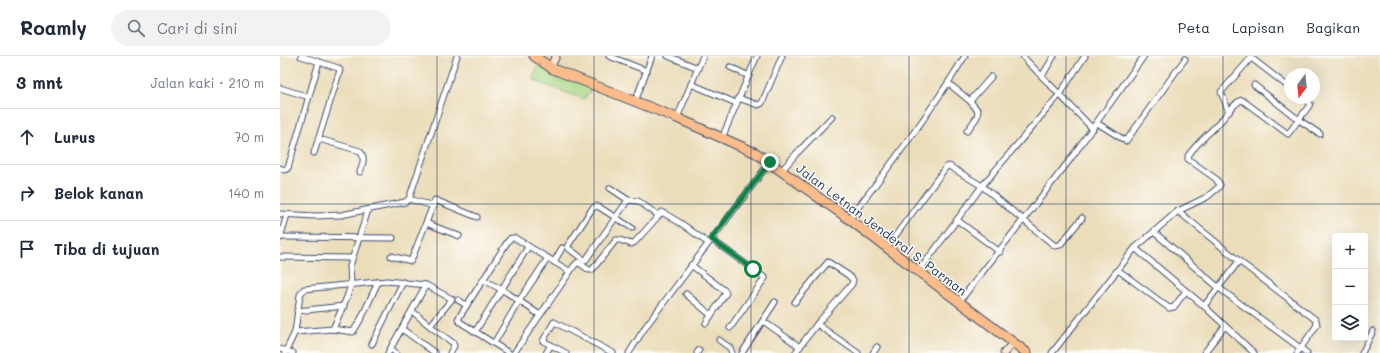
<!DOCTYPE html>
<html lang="id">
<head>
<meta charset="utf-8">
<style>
	:root { --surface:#fff; --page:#f2f2f3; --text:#1f2937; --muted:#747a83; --line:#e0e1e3 }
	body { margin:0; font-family:Mali,sans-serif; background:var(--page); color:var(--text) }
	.controls { position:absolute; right:12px; bottom:12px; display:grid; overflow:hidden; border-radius:4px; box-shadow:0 4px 16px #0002 }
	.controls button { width:36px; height:36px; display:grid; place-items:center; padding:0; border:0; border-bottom:1px solid var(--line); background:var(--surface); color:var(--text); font:20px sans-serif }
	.compass { position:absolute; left:1004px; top:12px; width:36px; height:36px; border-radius:50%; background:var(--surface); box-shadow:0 4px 16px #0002; rotate:195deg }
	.stop { position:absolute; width:12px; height:12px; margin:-9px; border:3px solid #0b8043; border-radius:50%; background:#fff }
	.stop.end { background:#0b8043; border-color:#fff; box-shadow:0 1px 4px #0008 }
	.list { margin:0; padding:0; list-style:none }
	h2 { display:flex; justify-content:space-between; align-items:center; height:52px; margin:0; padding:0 16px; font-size:17px }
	h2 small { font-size:13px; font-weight:400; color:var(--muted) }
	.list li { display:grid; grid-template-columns:26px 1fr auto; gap:12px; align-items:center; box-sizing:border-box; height:56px; padding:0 16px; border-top:1px solid var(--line) }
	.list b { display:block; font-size:15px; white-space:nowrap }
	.list em { font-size:13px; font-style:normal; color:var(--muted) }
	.icon { flex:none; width:22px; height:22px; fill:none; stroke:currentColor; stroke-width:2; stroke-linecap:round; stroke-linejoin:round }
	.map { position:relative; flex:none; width:1100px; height:297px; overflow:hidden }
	header { display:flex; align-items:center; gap:24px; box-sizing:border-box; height:56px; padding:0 20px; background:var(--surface); border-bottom:1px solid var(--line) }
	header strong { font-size:19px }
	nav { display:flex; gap:22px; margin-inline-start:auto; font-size:14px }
	.search { width:280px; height:36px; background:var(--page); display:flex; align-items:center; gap:10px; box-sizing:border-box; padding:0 14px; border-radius:22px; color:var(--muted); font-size:15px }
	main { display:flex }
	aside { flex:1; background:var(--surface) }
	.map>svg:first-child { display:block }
</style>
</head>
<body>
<header>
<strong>Roamly</strong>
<div class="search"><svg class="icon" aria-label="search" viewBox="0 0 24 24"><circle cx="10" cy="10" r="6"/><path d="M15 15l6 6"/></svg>Cari di sini</div>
<nav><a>Peta</a><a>Lapisan</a><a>Bagikan</a></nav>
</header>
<main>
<aside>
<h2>3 mnt<small>Jalan kaki · 210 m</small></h2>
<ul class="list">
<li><svg class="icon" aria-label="ahead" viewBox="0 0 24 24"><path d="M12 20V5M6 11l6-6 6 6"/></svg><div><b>Lurus</b></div><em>70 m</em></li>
<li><svg class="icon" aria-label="right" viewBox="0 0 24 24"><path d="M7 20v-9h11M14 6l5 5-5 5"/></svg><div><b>Belok kanan</b></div><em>140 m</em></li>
<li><svg class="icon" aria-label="arrive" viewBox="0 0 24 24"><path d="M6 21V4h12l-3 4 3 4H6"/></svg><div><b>Tiba di tujuan</b></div></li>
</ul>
</aside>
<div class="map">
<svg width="1100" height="297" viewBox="0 0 1100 297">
	<rect width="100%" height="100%" fill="#fdfcf7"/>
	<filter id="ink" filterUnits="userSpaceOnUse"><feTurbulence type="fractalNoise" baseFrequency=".025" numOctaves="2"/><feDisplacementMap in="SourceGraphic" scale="8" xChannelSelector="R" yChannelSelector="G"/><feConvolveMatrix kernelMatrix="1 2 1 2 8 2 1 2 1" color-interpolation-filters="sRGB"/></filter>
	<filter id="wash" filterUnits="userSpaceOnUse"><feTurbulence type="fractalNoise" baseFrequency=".012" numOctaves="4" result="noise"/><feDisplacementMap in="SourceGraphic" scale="16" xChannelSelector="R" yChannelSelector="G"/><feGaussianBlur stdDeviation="0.9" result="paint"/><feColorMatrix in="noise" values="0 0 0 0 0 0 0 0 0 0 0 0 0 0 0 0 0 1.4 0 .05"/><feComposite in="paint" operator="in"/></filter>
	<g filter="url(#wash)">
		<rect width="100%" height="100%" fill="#ebddba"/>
		<path fill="#aad987" stroke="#628472" d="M262 6 314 30 304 43 253 24 256 14Z"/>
	</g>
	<g filter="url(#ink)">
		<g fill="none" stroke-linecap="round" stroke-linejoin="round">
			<g stroke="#3a496c" stroke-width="7">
				<g id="street">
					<path d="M21 0 58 12 60 14 34 97"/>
					<path d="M329 0 367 15"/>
					<path d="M388 0 418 12"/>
					<path d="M743 0 746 4 813 73"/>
					<path d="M970 1 1010 32"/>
					<path d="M450 11 469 20"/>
					<path d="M762 20 774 0"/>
					<path d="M668 27 690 45 698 55 697 61 687 75"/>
					<path d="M411 28 456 47"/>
					<path d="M974 29 1019 64 1040 78"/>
					<path d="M0 32 29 41"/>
					<path d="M458 42 478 49 482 47 502 0"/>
					<path d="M690 45 711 21"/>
					<path d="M355 46 372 0"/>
					<path d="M949 56 941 36 971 2"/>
					<path d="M397 62 423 0"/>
					<path d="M817 67 846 85 905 3"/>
					<path d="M442 82 477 0"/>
					<path d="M39 83 80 95C86 102 82 109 80 116"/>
					<path d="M0 112 5 114 8 112 39 6"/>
					<path d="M502 114 516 98 552 61"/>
					<path d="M330 132 348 144"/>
					<path d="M129 143 154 150"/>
					<path d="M898 155 959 205 924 250"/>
					<path d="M0 158 35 160 61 159 125 146 129 143 177 0"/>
					<path d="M569 163C610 110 650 57 685 0"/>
					<path d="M677 164 720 196"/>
					<path d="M146 167 179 180"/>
					<path d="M352 172 319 151 316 150 312 153 287 191 305 205 348 144 358 145 378 159"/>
					<path d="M874 176 939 232 1027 297"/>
					<path d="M0 181 113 182"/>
					<path d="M0 182 7 159"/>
					<path d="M431 183 485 222 450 272"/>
					<path d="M607 191 666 111 669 110 702 130 775 190 780 189 802 162"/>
					<path d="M855 192 924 250 974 297"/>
					<path d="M111 200 131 205 155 144 197 161"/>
					<path d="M0 201 72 202"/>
					<path d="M959 205 1036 264 1037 269 1017 297"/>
					<path d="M274 206 282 192"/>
					<path d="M411 209 444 234 446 237 426 267"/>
					<path d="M838 214 889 252 894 251 906 235"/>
					<path d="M639 215 702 130 779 39 805 0"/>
					<path d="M204 224 226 236 260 259"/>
					<path d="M406 238 431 259"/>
					<path d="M178 244 186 249"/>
					<path d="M515 246 548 206 568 219 573 224 572 228 537 268"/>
					<path d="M679 246 789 105 864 0"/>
					<path d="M17 255 64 250"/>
					<path d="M132 255 150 270 173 287 174 290 170 297"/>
					<path d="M483 265 520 291"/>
					<path d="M53 273 67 241 71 229 70 210 88 154"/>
					<path d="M122 273 155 297"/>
					<path d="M15 276 53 273 73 276 82 261 98 226"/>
					<path d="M195 276 248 191"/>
					<path d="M439 284 450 292 452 297"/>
					<path d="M214 287 239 245 268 202"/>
					<path d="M92 288 123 226"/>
					<path d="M0 293 13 297"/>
					<path d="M111 293 116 297"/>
					<path d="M5 297 15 276 20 239 24 233 107 225 146 229 172 243 150 270"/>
					<path d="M108 297 146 229"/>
					<path d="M229 297 180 266 178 263 228 185 231 182H235L289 215"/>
					<path d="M234 297 294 210 298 206 309 214H312L336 184H340L351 188 355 186 382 156 402 168 428 187"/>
					<path d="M266 297 271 289"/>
					<path d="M286 297 263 285 274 266 333 297"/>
					<path d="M349 297 366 270 490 106"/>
					<path d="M417 297 419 294"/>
					<path d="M462 297 495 246"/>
					<path d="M515 297 537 268 578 297"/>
					<path d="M593 297 597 291"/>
					<path d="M772 297 855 192 898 155 927 141 939 131 940 129 936 123 908 103V100C916 88 926 80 936 70 943 64 954 46 962 44L1008 78 1029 50 1030 47 1024 42"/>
					<path d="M924 297 945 270"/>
					<path d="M1082 297 1093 275"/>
				</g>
			</g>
			<g stroke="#3a496c" stroke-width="9">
				<g id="secondary">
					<path d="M270 12 276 0"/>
					<path d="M724 297 733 287"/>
				</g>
			</g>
			<g stroke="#3a496c" stroke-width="11">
				<path id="highway" d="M254 0 273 13 397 62 476 97 569 163 747 297"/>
			</g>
			<use href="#street" stroke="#fff" stroke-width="5"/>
			<use href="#secondary" stroke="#fde4d0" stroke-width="7"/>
			<use href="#highway" stroke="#f9bc8a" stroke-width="9"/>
		</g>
	</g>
	<g fill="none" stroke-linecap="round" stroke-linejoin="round" filter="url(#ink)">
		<path stroke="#0b8043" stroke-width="5" d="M473 213 431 183 490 106"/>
	</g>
	<path fill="none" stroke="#1b2f5e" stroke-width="1" stroke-opacity="0.55" d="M157 0V297M314 0V297M471 0V297M629 0V297M786 0V297M943 0V297M0 148H1100"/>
	<g text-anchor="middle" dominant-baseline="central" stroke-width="3" stroke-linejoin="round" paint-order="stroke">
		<g font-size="13" fill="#1b2f5e" stroke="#fdfcf7">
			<text transform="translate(602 173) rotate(37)">Jalan Letnan Jenderal S. Parman</text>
		</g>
	</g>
</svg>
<div class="controls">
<button>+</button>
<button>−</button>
<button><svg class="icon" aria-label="layers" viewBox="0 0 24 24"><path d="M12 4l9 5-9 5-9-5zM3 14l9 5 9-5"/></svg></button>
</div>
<svg class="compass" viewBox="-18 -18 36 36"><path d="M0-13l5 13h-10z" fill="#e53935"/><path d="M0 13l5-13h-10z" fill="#747a83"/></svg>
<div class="stop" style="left:473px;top:213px"></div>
<div class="stop end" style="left:490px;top:106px"></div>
</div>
</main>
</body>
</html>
